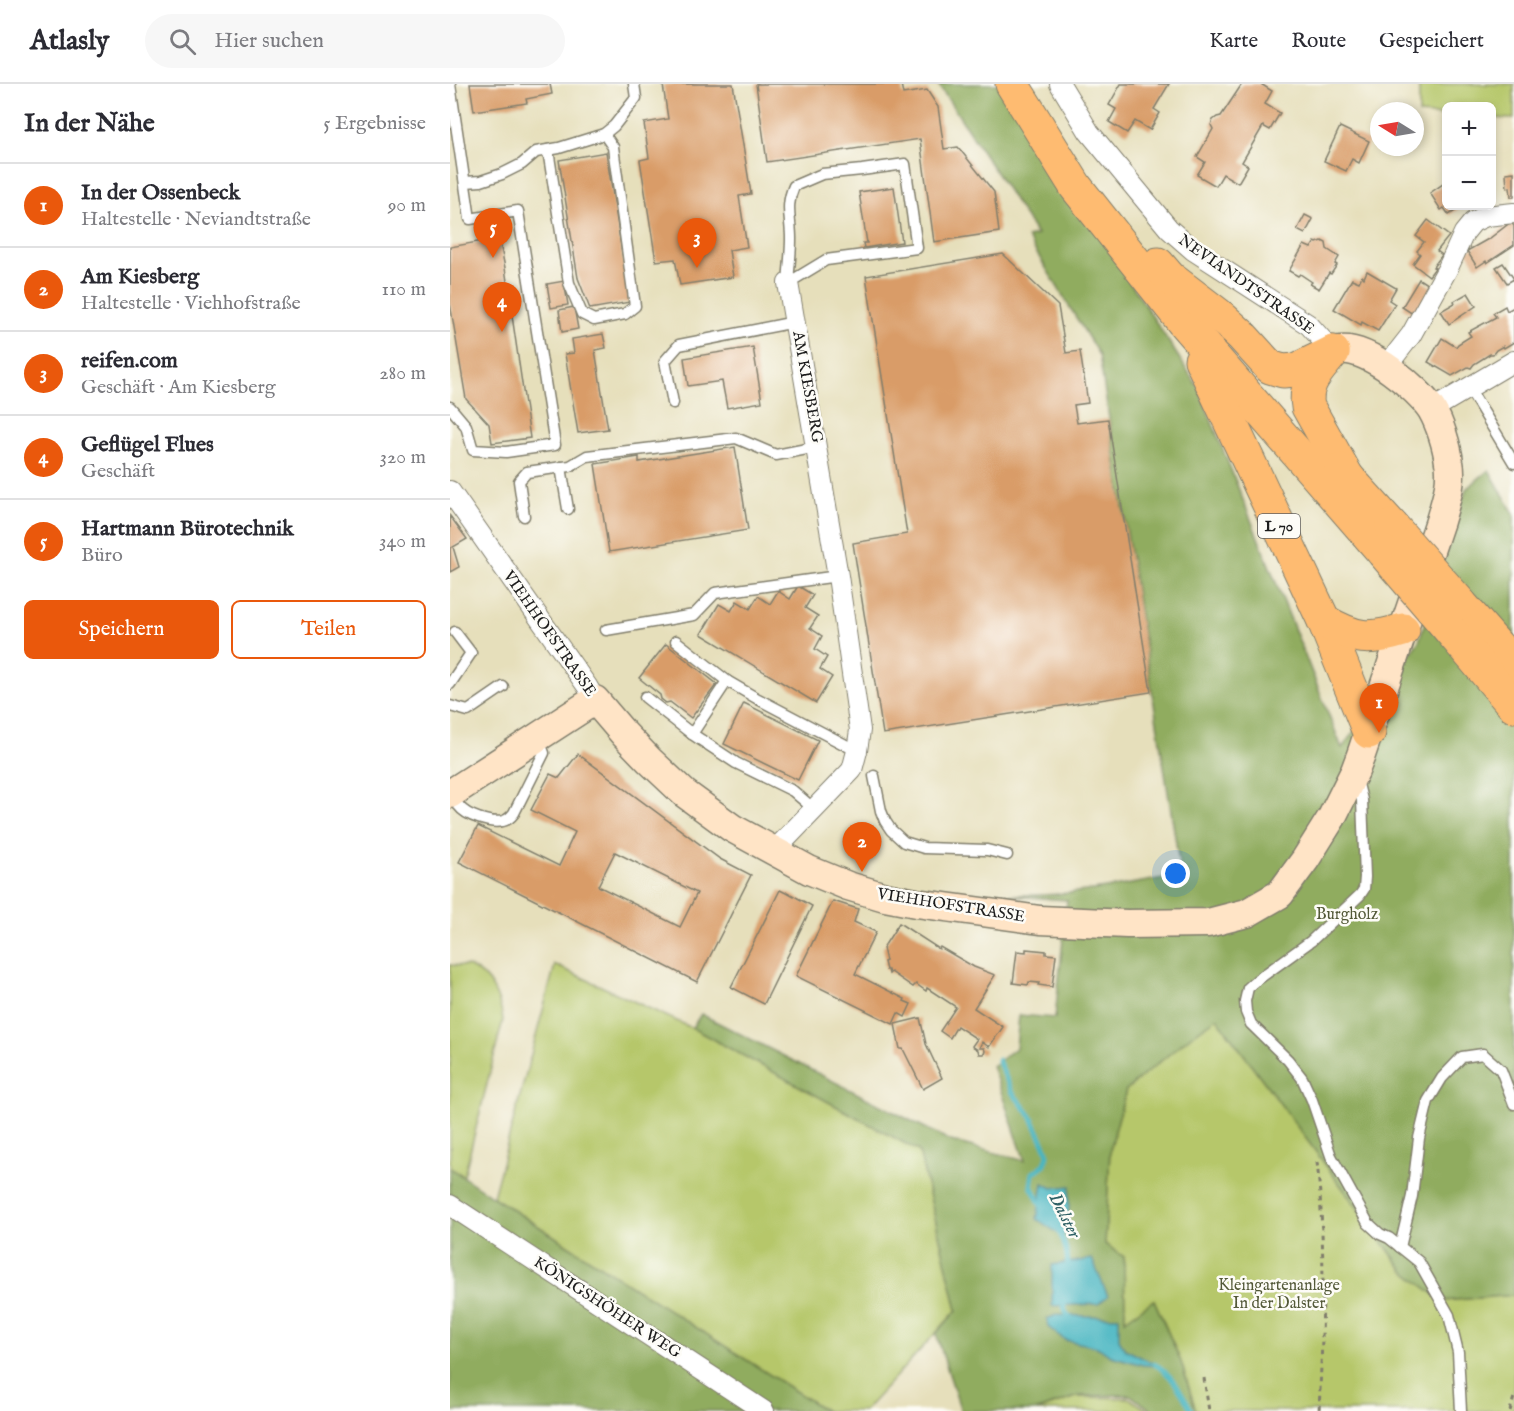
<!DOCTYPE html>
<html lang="de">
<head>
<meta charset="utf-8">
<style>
	:root { --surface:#fff; --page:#f7f7f7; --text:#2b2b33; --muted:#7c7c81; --line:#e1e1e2; --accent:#ea580c }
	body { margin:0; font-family:"IM FELL English",serif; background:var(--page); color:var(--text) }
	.controls { position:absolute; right:18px; top:18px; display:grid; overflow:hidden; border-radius:9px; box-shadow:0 3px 9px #0003 }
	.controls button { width:54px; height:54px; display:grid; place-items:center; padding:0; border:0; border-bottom:2px solid var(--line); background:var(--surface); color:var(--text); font:30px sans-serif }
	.compass { position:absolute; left:920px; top:18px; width:54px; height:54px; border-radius:50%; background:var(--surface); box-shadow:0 3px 9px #0003; rotate:281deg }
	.you { position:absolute; left:726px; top:790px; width:21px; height:21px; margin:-15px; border:4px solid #fff; border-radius:50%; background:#1a73e8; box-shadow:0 0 0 9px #1a73e833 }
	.badge { display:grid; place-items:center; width:39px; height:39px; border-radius:50%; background:var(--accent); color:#fff; font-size:20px; font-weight:700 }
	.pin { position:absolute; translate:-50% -50px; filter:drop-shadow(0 2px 3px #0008) }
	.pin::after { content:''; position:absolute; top:32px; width:21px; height:18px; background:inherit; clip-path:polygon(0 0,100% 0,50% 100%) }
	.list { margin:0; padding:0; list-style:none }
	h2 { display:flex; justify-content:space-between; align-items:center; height:78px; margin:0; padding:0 24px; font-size:26px }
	h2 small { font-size:20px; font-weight:400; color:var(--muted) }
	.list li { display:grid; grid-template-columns:39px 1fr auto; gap:18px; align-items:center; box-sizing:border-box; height:84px; padding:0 24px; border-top:2px solid var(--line) }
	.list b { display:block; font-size:22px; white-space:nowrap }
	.list p { margin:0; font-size:20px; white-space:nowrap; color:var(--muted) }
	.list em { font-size:20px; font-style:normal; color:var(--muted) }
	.actions { display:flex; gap:12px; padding:18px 24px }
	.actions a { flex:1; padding:14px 0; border:2px solid var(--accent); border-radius:9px; text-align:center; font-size:21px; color:var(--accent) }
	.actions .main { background:var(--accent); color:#fff }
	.icon { flex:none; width:33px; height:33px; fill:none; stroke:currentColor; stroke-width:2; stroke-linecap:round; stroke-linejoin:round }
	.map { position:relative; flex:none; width:1064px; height:1327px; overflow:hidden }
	header { display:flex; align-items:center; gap:36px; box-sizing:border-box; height:84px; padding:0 30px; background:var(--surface); border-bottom:2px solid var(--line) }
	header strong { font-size:28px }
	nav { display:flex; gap:33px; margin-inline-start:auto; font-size:21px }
	.search { width:420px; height:54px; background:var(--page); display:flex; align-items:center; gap:15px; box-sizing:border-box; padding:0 21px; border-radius:33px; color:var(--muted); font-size:22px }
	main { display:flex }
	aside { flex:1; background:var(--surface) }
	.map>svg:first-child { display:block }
</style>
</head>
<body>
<header>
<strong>Atlasly</strong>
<div class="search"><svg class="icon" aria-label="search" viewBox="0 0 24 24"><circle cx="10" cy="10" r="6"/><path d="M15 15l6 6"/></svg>Hier suchen</div>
<nav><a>Karte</a><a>Route</a><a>Gespeichert</a></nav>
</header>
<main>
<aside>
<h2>In der Nähe<small>5 Ergebnisse</small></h2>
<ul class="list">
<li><span class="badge">1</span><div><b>In der Ossenbeck</b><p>Haltestelle · Neviandtstraße</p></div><em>90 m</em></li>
<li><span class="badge">2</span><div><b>Am Kiesberg</b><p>Haltestelle · Viehhofstraße</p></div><em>110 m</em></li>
<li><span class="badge">3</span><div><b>reifen.com</b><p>Geschäft · Am Kiesberg</p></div><em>280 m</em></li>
<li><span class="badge">4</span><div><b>Geflügel Flues</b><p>Geschäft</p></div><em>320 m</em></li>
<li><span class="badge">5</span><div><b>Hartmann Bürotechnik</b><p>Büro</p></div><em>340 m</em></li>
</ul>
<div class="actions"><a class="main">Speichern</a><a>Teilen</a></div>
</aside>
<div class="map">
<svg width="1064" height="1327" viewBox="0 0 1064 1327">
	<rect width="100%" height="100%" fill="#fdfcf7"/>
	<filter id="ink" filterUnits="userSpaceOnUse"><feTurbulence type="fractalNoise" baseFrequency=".0167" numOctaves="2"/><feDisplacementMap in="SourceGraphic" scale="12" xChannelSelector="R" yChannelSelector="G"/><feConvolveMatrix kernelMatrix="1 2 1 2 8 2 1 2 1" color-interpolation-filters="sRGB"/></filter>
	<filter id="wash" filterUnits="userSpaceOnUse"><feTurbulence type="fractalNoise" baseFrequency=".008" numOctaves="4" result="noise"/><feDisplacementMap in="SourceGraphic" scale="24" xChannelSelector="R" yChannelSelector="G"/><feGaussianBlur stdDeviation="1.35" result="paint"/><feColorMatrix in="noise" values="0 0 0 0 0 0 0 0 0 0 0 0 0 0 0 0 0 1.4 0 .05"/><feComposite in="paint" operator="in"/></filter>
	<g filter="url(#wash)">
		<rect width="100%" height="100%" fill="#e6dfbb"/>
		<g fill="#b6c76a" stroke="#697243" stroke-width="1.5">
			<path d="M969 0H1064V35L1042 34V22H996V32L969 30Z"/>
			<path d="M0 881C6 882 14 881 20 883 41 892 50 915 53 936L14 1092 0 1084Z"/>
			<path d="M105 881 242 944 469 1067 507 1226 414 1327H376L43 1113Z"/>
			<path d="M767 934 954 1187 993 1217 1064 1211V1327H746L731 1278 704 1216 675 1237 674 1173 655 1160 660 1066 676 1006 741 952Z"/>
			<path d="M627 1313 679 1314 699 1327H586Z"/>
		</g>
		<g fill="#90ac5e" stroke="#56643d" stroke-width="1.5">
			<path d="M488 0H552L748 303 892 664 969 557 1016 405 1039 386 1064 430V1211L993 1217 954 1187 767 934 741 952 676 1006 660 1066 655 1160 674 1173 675 1236 704 1216 731 1278 746 1327H700V1325L680 1311 629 1312 584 1327H511L486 1250 507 1226 469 1067 242 944 251 930 501 1057 575 1077 542 982 566 964 569 931 605 934 617 816 535 810C559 811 584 812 608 810 649 807 690 798 731 791L649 271 577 153 587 151Z"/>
			<path d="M0 1084 43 1113 376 1327H0Z"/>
		</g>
		<g fill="#47b5c1" stroke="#32686e" stroke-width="1.5">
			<path d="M593 1099 602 1104 620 1102 618 1137 616 1149 612 1152 587 1135Z"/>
			<path d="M642 1175 658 1212 648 1220 602 1222V1181Z"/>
			<path d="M606 1231 669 1233V1255L675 1265 708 1282 693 1281 661 1272 647 1263 615 1256 598 1243 597 1235Z"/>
		</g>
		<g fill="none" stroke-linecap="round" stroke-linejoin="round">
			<g stroke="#47b5c1" stroke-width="5">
				<path d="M548 976 562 1008 581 1032 596 1064 598 1071 595 1080 583 1089 581 1102 592 1123"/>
				<path d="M609 1148C615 1158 619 1174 617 1185"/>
				<path d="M614 1215C613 1224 615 1230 622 1236"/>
				<path d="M704 1280C721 1288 733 1311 742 1327"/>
			</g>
		</g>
		<g id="blocks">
			<g fill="#d99c68" fill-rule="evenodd">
				<path d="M20 0H100L102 10 76 15 77 19 24 27Z"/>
				<path d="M222 0H283L301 110 289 112 297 163 279 166 283 193 230 201 225 175 206 177 190 76 199 74 194 39 218 35 213 1Z"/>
				<path d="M306 0H451L453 10 477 6 488 23 494 65 508 63 544 108 549 148 484 158 470 55 317 78Z"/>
				<path d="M671 0H719L704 25 710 29 700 46 685 37 677 49 659 38 666 25 659 21Z"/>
				<path d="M792 0H811L822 7 815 20 830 29 820 46 813 42 792 78 798 82 788 99 773 90 766 102 747 91 755 78 747 73 763 45 761 41 763 36 767 33 771 32Z"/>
				<path d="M890 43 919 57 909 79 902 75 896 87 874 77Z"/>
				<path d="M156 68 180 218 140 225 128 194 109 76Z"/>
				<path d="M1064 88V113H1061L1060 103 1057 104 1056 89Z"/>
				<path d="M996 98V122H1013L999 131 994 124 991 126 980 109Z"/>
				<path d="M444 103 452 158 414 164 413 159H417L409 108Z"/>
				<path d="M855 131 863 135 855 150 847 146Z"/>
				<path d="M978 136 999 152 987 167 992 171 983 183 985 184 979 192 963 180 970 170 967 167 974 158 966 152Z"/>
				<path d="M1061 138 1064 142V161L1037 179 1036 177 1027 183 1017 167 1040 154Z"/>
				<path d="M49 154 55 184 80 354 42 359 39 340 16 315 0 219V163Z"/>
				<path d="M872 157 876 159 877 165 889 173 885 180 887 181 881 190 879 189 869 205 860 200 862 198 850 190 848 192 839 187 854 161 861 164 865 158 867 159Z"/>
				<path d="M553 170 608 222 616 269 630 267 638 319 624 321 627 339 658 335 701 608 433 650 403 459 457 450 416 192Z"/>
				<path d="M1053 179 1064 195 1057 199 1046 183Z"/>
				<path d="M917 187 946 204 939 216 945 220 928 247 912 238 911 241 884 225 902 195 909 198 912 192 914 194Z"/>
				<path d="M969 195 983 204 966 232 952 223Z"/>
				<path d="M114 197 118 221 101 224 97 200Z"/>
				<path d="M1018 209 1026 222 999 240 991 227 1005 219 1004 217Z"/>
				<path d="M1055 222 1057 227 1064 223V258L1054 264 1053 262 1046 266 1043 270H1040L1024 280 1021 284 1018 283 1002 292 978 278 992 254 1006 263 1008 260 1021 252 1018 248 1046 233 1043 229Z"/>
				<path d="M124 223 128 245 112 248 109 226Z"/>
				<path d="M153 250 156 264 145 266 158 345 128 349 115 270 124 269 122 255Z"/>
				<path d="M303 263 312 318 277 324 272 297 238 302 234 274Z"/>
				<path d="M285 363 298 446 159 468 145 380 189 373V378Z"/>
				<path d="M0 432 17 455 3 463 9 483 0 488Z"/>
				<path d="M348 502 363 511 355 524 368 532 360 544 372 552 365 565 377 573 370 585 382 593 366 619 251 550 269 520 281 527 287 517 300 525 308 512 320 520 328 507 340 515Z"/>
				<path d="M216 560 267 600 241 634 220 618 216 619 211 615 210 611 189 594Z"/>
				<path d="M294 619 368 656 348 696 274 660Z"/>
				<path d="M128 670 270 775 301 791 247 898 9 778 28 742 109 782 125 748 81 726 100 690 109 694ZM165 768 247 809 230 843 148 802Z"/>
				<path d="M330 806 336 809 337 808 362 822 314 920 281 903Z"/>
				<path d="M383 817 408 825 404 838 426 848 405 890 455 915 454 917 461 920 455 933 448 929 443 940 346 892Z"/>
				<path d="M449 839 489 865 490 863 524 883 545 891 524 924 553 943 539 963 532 958 529 964H534L535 967 534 970H529L528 966 522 962 527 955 507 942 500 954 490 947 506 923 477 904 476 907 466 900 463 903 441 888 439 890 438 886H436L434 878 436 877 433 864Z"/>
				<path d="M576 865 596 867V870L606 871 602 903 588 901 589 899 579 898 578 901 563 899 567 867 576 868Z"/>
				<path d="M470 934 476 960 492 994 473 1005 453 965H450L445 940Z"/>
			</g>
		</g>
	</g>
	<g filter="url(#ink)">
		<use href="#blocks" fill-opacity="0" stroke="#817e6c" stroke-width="1.5"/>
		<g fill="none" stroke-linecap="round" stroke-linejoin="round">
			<g stroke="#817e6c" stroke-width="13">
				<g id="lane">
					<path d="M98 66 119 199 132 230 144 236 175 230 185 222 163 63 154 50"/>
					<path d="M455 80 467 164 376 176 338 199C339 184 341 169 341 155 341 134 335 122 344 102L372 90 412 86Z"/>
					<path d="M15 98 31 97 52 90 72 80 86 68 109 64 154 50 164 42 186 14 184 0"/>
					<path d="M1019 304 1064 379"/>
					<path d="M223 319 215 277 229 261 345 238"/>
					<path d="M0 323 16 342 23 366 56 368 105 361 68 127 20 135 0 0"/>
					<path d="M111 383 118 425"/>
					<path d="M74 432 69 397 77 388 120 382 137 372 286 354 326 371 367 363"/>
					<path d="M156 546 244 531 265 509 388 492"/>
					<path d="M226 557 277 597 242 650"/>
					<path d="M277 597 308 615 407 667"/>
					<path d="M0 600 21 569 5 548"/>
					<path d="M195 613 242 650 286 679 343 707 365 726"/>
					<path d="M0 622 18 627 53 603"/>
					<path d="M424 692 431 727 435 737 441 746 454 758 474 764 537 766 557 771"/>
					<path d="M907 696 912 716 915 793 914 805 910 811 861 857 807 896 798 904 795 917 796 928 801 940 838 976 852 994 862 1016 881 1072 918 1139 930 1150 939 1154 969 1178 999 1231 1008 1268 1011 1327"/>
					<path d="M1 710C3 714 6 719 9 722 16 732 41 740 53 737 58 736 61 733 64 729L94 669 88 653"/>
					<path d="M950 1163 962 1112 969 1054 978 1017 992 994 1012 973 1033 970 1051 986 1064 1020"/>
				</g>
			</g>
			<g stroke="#817e6c" stroke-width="22">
				<g id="street">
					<path d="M610 0 639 48 719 145 743 166 859 241 883 268"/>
					<path d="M936 283 961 251 998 184 1014 149 1023 138 1036 132 1064 129"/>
					<path d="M981 326 1064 277"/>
					<path d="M0 407 137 602 145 616"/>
					<path d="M323 768 402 686 407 667 410 646 388 492 338 199"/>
					<path d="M0 1121 314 1327"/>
				</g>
			</g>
			<g stroke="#817e6c" stroke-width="31">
				<path id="secondary" d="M0 710 145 616 174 650 199 676 234 709 282 744 359 786 398 802 435 813 466 819 590 836 677 840 758 839 797 829 830 810 855 776 882 733 905 687 911 671 990 437C995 419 1003 398 999 378 997 362 990 340 982 326 968 304 918 263 891 266 888 266 885 267 883 268"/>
			</g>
			<g stroke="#817e6c" stroke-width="35">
				<g id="highway">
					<path d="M562 0 626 103 734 239 933 468"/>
					<path d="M708 180 720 194 770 232 791 251 820 283 833 287 846 286 883 268"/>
					<path d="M883 268C869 286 853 299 858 323L898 394"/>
					<path d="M751 276 874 537 919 648"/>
					<path d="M891 386 942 442"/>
					<path d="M1010 519 1064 581"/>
					<path d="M874 537C905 555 919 557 953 546"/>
					<path d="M1000 546 1064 622"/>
				</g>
			</g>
			<g stroke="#817e6c" stroke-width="3" stroke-dasharray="4.5 4.5" stroke-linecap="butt">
				<path d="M867 1078C876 1161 873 1244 869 1327"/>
				<path d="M754 1294 759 1327"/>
				<path d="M1060 1327 1064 1313"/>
			</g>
			<use href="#lane" stroke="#fff" stroke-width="10"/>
			<use href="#street" stroke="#fff" stroke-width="20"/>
			<use href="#secondary" stroke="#ffe4c6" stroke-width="28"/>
			<use href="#highway" stroke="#febb71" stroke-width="33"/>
			<g stroke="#817e6c" stroke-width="35" stroke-linecap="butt">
				<g id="highway-bridge">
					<path d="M942 442 1010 519"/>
					<path d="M933 468 1000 546"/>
				</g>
			</g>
			<use href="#highway-bridge" stroke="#febb71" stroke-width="33"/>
		</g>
	</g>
	<g text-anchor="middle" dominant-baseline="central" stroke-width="5" stroke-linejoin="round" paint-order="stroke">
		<rect fill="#fdfcf7" stroke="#605f5e" stroke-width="1.5" x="808" y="430" width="42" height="24" rx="4.5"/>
		<g font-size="15" font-weight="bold" fill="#1c1c1c">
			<text x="829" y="442">L 70</text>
		</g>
		<g font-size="16" fill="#1c1c1c" stroke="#fdfcf7">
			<text transform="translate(796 201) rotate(35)">NEVIANDTSTRASSE</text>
			<text transform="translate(357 303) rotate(80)">AM KIESBERG</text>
			<text transform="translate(99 550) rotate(55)">VIEHHOFSTRASSE</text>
			<text transform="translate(501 822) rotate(9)">VIEHHOFSTRASSE</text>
			<text transform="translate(157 1224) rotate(33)">KÖNIGSHÖHER WEG</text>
		</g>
		<g font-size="16" fill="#525837" stroke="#fdfcf7">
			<text x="897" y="831">Burgholz</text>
			<text x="829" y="1202">Kleingartenanlage<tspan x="829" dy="18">In der Dalster</tspan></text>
		</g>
		<g font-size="18" font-style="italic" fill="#2f6166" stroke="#fdfcf7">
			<text transform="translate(614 1132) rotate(63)">Dalster</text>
		</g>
	</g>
</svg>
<div class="controls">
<button>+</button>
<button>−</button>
</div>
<svg class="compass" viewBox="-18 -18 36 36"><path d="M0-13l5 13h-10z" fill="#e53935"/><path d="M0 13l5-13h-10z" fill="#7c7c81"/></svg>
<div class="you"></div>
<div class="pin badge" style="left:929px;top:649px">1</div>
<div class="pin badge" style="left:412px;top:788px">2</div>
<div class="pin badge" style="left:247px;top:184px">3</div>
<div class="pin badge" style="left:52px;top:248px">4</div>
<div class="pin badge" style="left:43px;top:174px">5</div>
</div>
</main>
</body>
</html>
